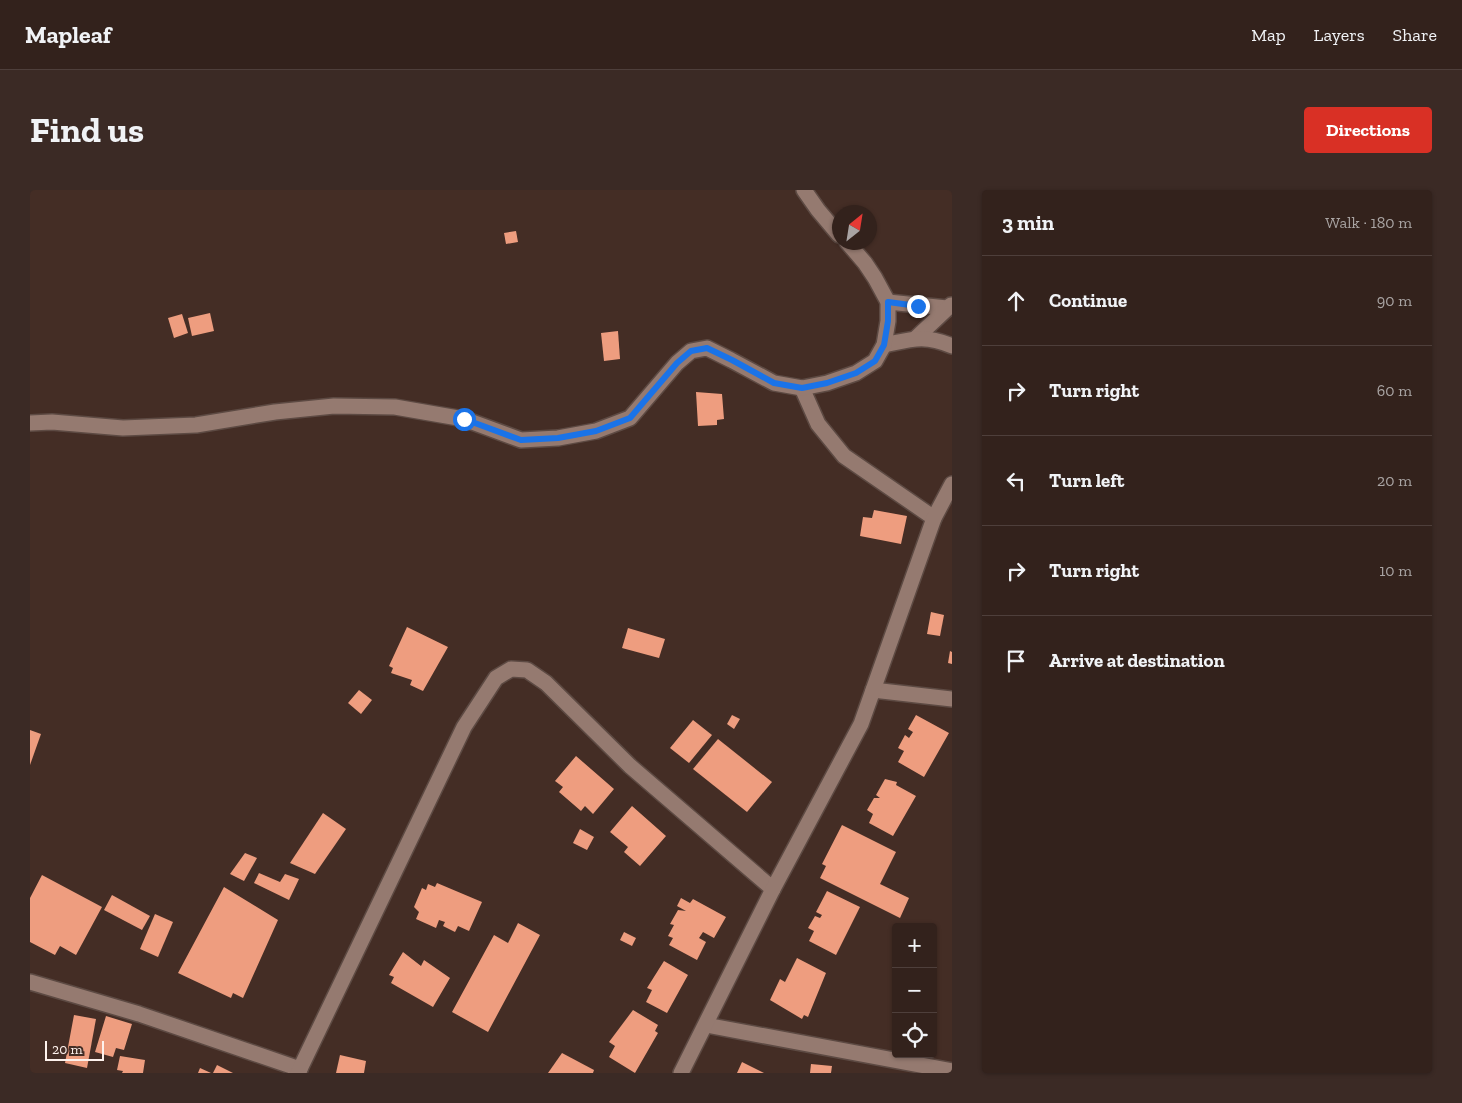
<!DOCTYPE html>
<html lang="en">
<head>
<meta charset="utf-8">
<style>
	:root { --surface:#33221c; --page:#3b2a25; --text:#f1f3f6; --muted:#a9a4a3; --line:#4e3f3b; --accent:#d93025 }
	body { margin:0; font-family:"Zilla Slab",serif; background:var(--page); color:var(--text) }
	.controls { position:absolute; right:15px; bottom:15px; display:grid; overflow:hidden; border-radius:5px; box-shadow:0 1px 4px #0004 }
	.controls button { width:45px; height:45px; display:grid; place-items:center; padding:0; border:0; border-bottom:1px solid var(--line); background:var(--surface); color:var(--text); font:25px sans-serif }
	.compass { position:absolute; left:802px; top:15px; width:45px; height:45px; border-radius:50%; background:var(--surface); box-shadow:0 1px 4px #0004; rotate:30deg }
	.scale { position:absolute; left:15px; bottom:12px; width:59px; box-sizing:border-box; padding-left:5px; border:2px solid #fef2ed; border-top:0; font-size:14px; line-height:18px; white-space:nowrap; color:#fef2ed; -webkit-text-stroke:4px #442d25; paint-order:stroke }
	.stop { position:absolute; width:15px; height:15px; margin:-11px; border:4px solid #1a73e8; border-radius:50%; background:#fff }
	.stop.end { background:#1a73e8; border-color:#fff; box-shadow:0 1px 5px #0008 }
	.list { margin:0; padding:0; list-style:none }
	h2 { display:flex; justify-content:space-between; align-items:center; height:65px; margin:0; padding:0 20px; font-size:21px }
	h2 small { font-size:16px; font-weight:400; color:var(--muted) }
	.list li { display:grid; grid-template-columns:32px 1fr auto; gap:15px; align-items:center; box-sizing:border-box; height:90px; padding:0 20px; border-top:1px solid var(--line) }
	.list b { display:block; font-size:19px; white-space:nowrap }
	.list em { font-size:16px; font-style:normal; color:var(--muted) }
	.icon { flex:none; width:28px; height:28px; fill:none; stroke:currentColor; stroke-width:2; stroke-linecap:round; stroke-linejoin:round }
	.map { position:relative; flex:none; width:922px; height:883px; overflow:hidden; border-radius:5px }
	header { display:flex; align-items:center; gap:30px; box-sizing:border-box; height:70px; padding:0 25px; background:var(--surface); border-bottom:1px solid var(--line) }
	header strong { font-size:24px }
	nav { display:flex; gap:28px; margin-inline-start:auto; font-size:18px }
	.intro { display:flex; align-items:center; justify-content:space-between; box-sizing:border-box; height:120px; padding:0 30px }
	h1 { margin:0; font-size:35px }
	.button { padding:12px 22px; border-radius:5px; background:var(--accent); color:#fff; font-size:18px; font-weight:700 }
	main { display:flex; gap:30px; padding:0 30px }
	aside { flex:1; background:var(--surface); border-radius:5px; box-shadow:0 1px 4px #0004 }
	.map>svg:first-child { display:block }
</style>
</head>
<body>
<header>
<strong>Mapleaf</strong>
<nav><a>Map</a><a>Layers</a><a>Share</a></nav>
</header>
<div class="intro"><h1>Find us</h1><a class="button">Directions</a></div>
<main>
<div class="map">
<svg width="922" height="883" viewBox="0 0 922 883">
	<rect width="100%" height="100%" fill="#442d25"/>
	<g fill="#ee9d7f">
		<path d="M486 41 488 52 476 54 474 43Z"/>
		<path d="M180 123 184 141 162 146 158 128Z"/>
		<path d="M152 124 158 143 144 148 138 128Z"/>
		<path d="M588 141 590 169 574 171 571 143Z"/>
		<path d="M666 202 692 204 694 229 687 230V235L668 236Z"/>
		<path d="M844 320 877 326 871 354 830 346 833 327 842 328Z"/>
		<path d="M901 422 914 425 910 446 897 444Z"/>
		<path d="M377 437 418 457 393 501 380 495 382 490 361 483 363 478 359 476Z"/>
		<path d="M598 438 635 449 629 468 592 458Z"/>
		<path d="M920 461 922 462V474L918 473Z"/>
		<path d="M329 500 342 510 331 524 318 513Z"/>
		<path d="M702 525 710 529 704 539 697 534Z"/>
		<path d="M886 525 919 543 894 587 868 572 874 561 868 558 875 545 879 548 883 542 878 539Z"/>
		<path d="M663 530 682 545 659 573 640 558Z"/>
		<path d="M0 540 11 544 0 575Z"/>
		<path d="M688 549 742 592 717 622 663 579Z"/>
		<path d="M546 566 584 599 563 624 555 616 551 621 529 602 533 597 525 591Z"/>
		<path d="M855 589 867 592 866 595 886 606 863 646 839 633 843 624 837 620 844 608H850L846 605Z"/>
		<path d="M602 616 636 646 610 676 594 662 598 657 580 642Z"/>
		<path d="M293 623 316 639 285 684 260 673Z"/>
		<path d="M812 635 866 662 850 694 879 708 870 728 790 688 796 676 792 674Z"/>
		<path d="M550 639 564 647 557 660 543 653Z"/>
		<path d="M215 663 227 668 214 691 200 684Z"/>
		<path d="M229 683 250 692 255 684 269 689 259 710 224 693Z"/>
		<path d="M12 685 72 717 46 765 30 756 25 765 0 752V708Z"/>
		<path d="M407 693 452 712 439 741 428 736 425 742 413 736 415 732 409 730 406 738 386 729 389 722 384 717 392 698 396 700 398 694 405 697Z"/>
		<path d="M194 697 248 730 213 808 203 803 201 808 148 783Z"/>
		<path d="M797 701 830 717 806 765 779 751 784 741 778 738 785 726 790 728 792 725 786 722Z"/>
		<path d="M82 705 120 726 112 740 74 720Z"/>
		<path d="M651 708 660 713 663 709 696 727 684 748 673 742 669 748 676 752 667 770 639 755 643 748 638 746 644 735 640 734 648 720 656 721 647 716Z"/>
		<path d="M125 724 143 732 128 767 110 759Z"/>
		<path d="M488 733 510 745 458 842 422 822 464 745 478 753Z"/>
		<path d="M594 742 606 748 602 756 590 750Z"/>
		<path d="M373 762 391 776 394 770 420 788 403 817 361 793 364 787 359 785Z"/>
		<path d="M767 768 796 783 778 827 774 825 772 829 740 810 750 789 755 792Z"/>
		<path d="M634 771 658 785 637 823 616 812 622 800 617 798Z"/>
		<path d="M603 820 628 835 625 841 628 843 605 883 579 867 585 856 579 852Z"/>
		<path d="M44 825 66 829 57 878 35 873Z"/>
		<path d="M76 826 102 834 94 860 86 858 83 867 65 862Z"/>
		<path d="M532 863 564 880 563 883H518Z"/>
		<path d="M310 865 336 871 334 883H306Z"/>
		<path d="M90 866 115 870 113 883H92L93 881 87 880Z"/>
		<path d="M712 872 734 883H707Z"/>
		<path d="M781 874 802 876 801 883H780Z"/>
		<path d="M187 875 203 883H183Z"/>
		<path d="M170 878 181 883H168Z"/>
	</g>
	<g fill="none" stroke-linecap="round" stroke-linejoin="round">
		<g stroke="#5d4a43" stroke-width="18">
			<g id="street">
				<path d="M774 0 788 20 809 45"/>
				<path d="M858 112 917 118"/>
				<path d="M886 148 921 115"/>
				<path d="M854 155C882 149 895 144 922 156"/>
				<path d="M772 198 788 234 814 266 904 328"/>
				<path d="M0 233 22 232 93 238 166 235 245 222 304 216 365 217 434 229 491 250 528 248 566 241 600 228 647 173 661 161 677 158 701 170 744 193 772 198 797 193 826 183 845 171 854 155 858 131V112L845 88 835 73 817 52"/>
				<path d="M843 500 922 509"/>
				<path d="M0 792 109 824 270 879"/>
				<path d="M676 835 922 881"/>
				<path d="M268 883 434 537 466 488 481 479 497 480 516 493 600 576 743 699"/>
				<path d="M651 883 743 699 831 534 904 328 922 294"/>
			</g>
		</g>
		<use href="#street" stroke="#957a70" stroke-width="15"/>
	</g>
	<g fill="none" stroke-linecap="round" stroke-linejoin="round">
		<path stroke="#1a73e8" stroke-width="6" d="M434 229 491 250 528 248 566 241 600 228 647 173 661 161 677 158 702 170 744 193 772 198 797 193 826 183 845 171 854 155 858 131V112L888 116"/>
	</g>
</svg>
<div class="controls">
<button>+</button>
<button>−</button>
<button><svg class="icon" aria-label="locate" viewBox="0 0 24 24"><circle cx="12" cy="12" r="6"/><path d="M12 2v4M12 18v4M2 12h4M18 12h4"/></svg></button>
</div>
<svg class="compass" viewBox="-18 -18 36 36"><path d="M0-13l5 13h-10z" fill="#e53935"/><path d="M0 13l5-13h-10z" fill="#a9a4a3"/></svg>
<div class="scale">20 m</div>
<div class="stop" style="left:434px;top:229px"></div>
<div class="stop end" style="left:888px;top:116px"></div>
</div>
<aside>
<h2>3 min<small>Walk · 180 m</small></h2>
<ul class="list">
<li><svg class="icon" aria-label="ahead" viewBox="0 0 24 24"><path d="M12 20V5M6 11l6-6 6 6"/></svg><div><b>Continue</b></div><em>90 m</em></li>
<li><svg class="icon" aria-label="right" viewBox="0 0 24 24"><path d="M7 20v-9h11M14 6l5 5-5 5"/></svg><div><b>Turn right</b></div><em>60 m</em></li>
<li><svg class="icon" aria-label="left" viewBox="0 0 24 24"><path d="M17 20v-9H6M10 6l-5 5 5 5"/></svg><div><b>Turn left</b></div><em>20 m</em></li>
<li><svg class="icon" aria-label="right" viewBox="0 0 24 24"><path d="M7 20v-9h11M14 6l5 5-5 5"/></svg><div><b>Turn right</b></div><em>10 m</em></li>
<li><svg class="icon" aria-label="arrive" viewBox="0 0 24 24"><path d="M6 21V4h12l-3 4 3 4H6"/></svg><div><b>Arrive at destination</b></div></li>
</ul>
</aside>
</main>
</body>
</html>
